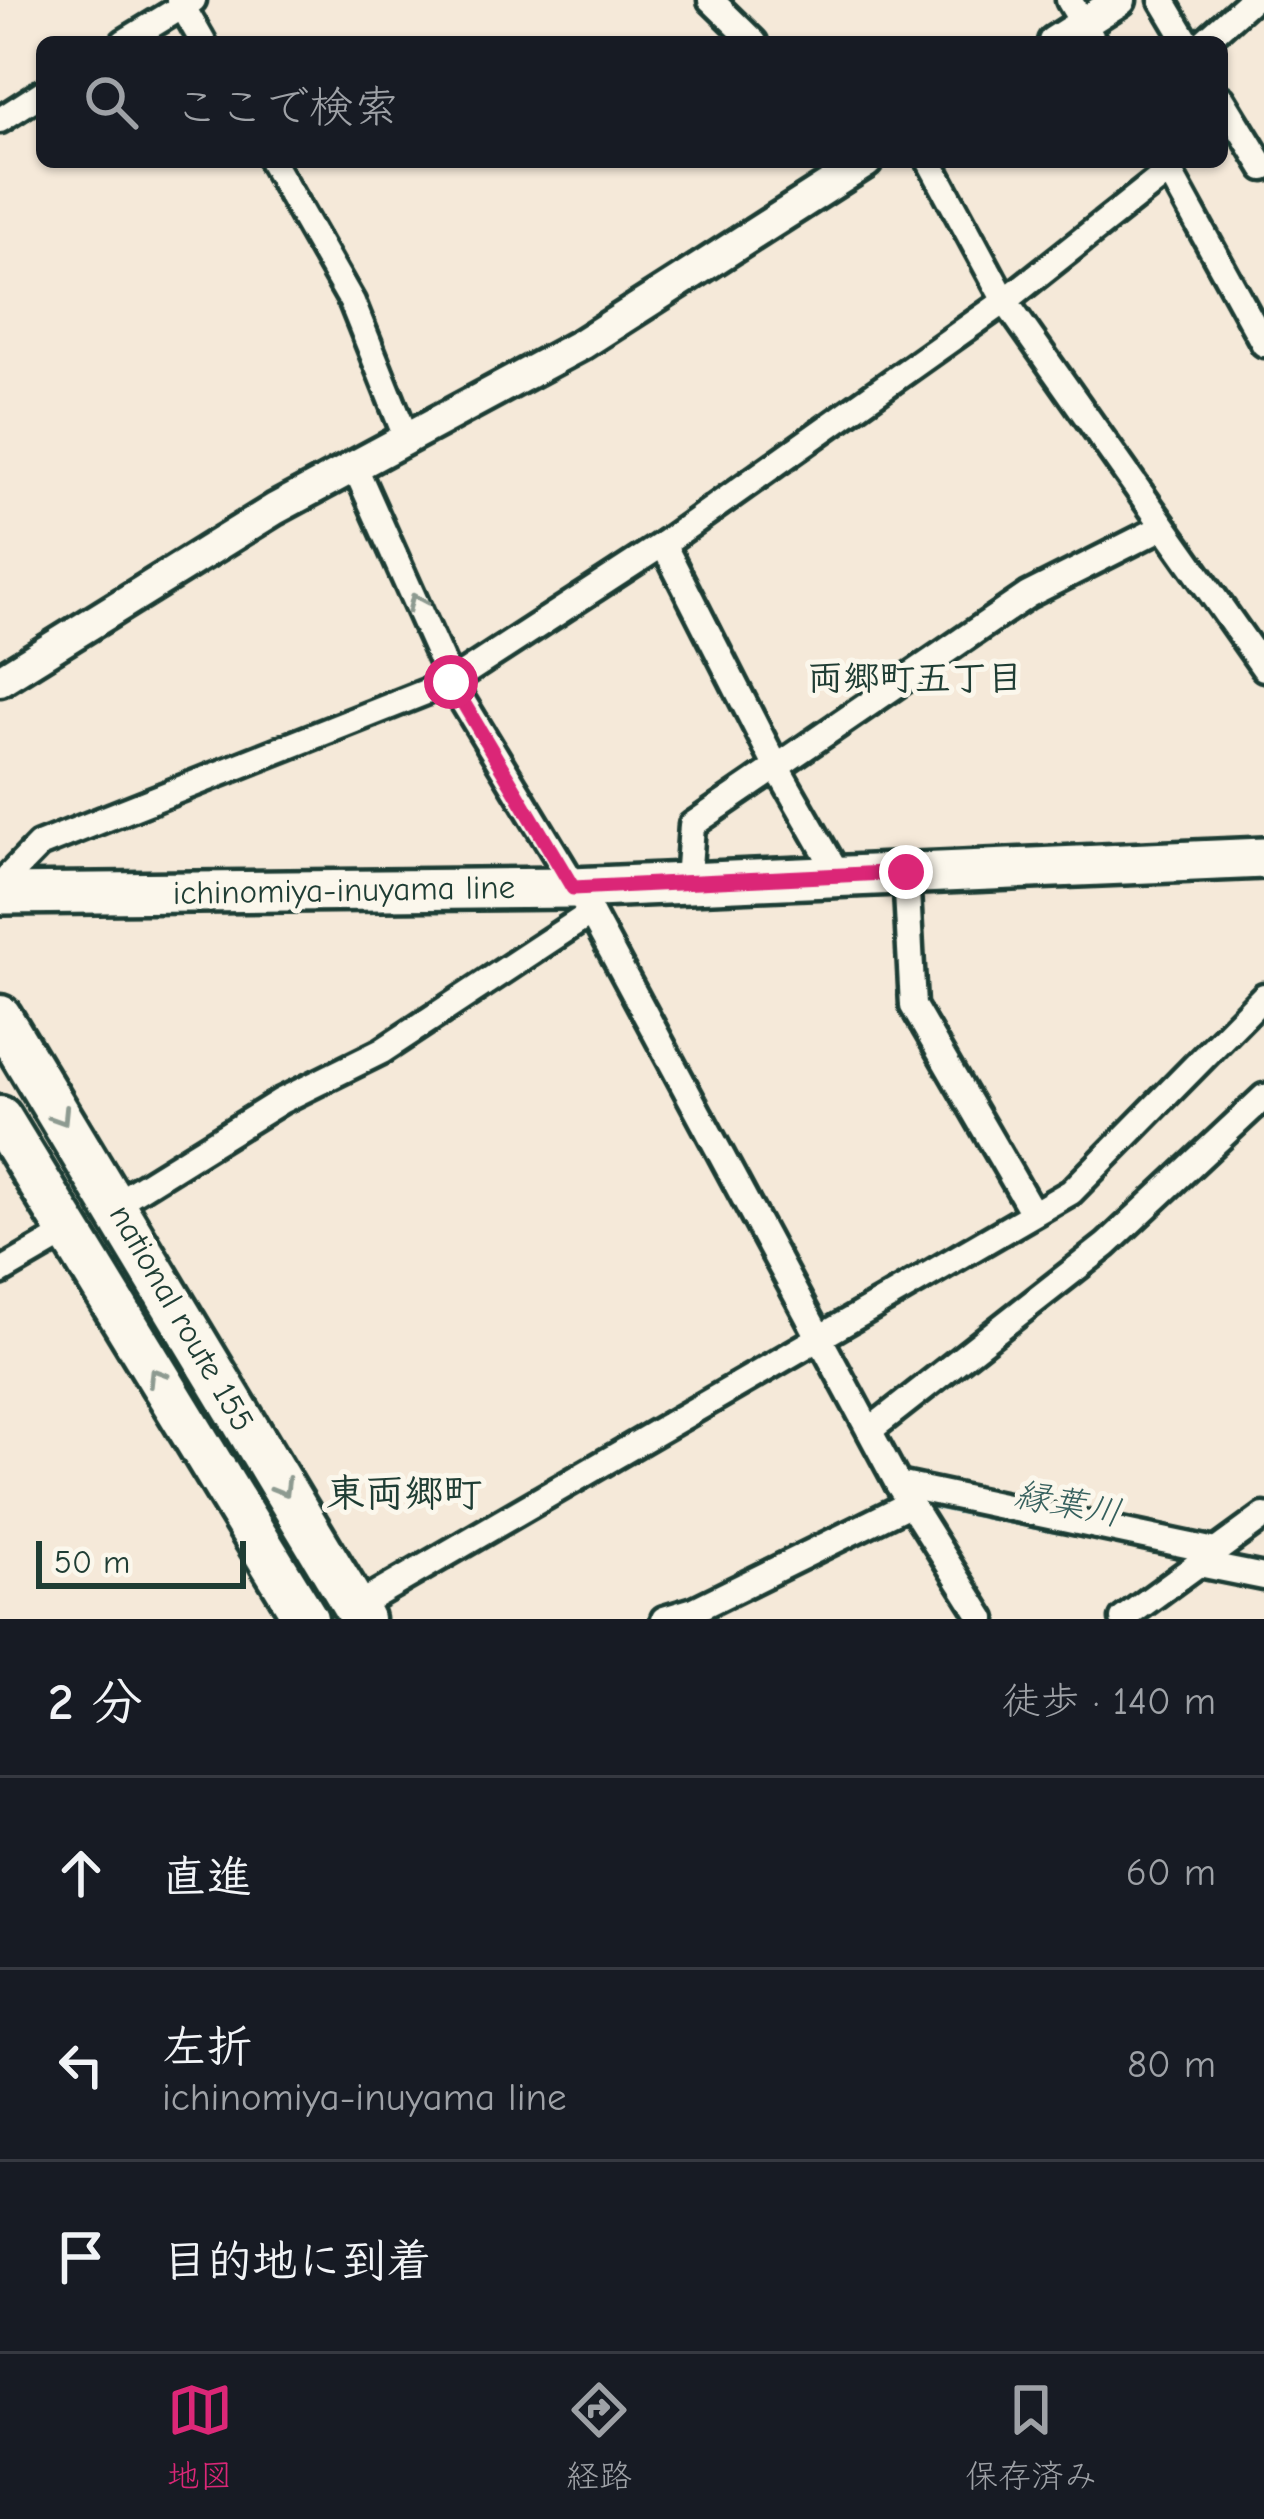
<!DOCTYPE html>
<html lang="ja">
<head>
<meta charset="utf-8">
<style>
	:root { --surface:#171b24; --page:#242831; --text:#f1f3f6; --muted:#9ea1a6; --line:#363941; --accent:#db2777 }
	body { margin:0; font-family:"Comic Neue","Klee One",sans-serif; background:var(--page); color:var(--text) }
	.scale { position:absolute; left:36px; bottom:30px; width:210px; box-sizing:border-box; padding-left:12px; border:6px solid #1f3d34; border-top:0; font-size:33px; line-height:42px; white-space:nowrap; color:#1f3d34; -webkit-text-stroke:9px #fbf7ec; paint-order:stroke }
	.stop { position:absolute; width:36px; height:36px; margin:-27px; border:9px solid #db2777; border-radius:50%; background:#fff }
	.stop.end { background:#db2777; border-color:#fff; box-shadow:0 3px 12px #0008 }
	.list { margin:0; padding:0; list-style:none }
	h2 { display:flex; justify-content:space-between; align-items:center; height:156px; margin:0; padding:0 48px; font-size:51px }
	h2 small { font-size:39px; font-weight:400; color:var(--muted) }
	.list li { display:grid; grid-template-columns:78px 1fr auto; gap:36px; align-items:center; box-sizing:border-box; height:192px; padding:0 48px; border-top:3px solid var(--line) }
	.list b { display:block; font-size:45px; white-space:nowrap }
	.list p { margin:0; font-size:39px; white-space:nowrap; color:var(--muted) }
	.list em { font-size:39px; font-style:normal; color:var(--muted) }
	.icon { flex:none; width:66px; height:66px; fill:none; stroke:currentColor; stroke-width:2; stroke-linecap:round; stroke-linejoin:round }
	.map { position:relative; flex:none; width:1264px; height:1619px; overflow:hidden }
	.search { position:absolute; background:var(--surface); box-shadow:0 3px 9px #0004; left:36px; right:36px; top:36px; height:132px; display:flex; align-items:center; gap:30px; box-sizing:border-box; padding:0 42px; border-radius:18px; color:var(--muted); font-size:45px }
	.sheet { height:732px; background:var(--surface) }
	nav { display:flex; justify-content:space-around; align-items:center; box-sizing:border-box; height:168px; border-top:3px solid var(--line); background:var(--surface); font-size:33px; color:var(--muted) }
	nav a { display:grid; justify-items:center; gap:6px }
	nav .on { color:var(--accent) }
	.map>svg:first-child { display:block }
</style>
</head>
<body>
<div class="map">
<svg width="1264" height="1619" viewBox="0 0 1264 1619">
	<rect width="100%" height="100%" fill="#f5e9d9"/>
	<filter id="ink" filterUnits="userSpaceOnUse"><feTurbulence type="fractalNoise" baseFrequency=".00833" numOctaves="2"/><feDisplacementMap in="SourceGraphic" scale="24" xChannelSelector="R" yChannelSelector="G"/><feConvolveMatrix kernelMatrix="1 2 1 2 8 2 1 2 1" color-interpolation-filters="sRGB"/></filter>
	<g filter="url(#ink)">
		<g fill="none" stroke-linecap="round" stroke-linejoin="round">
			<path stroke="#569296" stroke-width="9" d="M932 1504 1058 1530"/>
			<g stroke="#1f3d34" stroke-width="33">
				<g id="minor">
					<path d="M179 0 203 42"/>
					<path d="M711 0 754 42"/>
					<path d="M1069 0 1094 42"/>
					<path d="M1162 0 1187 42"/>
					<path d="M124 42 193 0"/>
					<path d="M1204 42 1251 0"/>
					<path d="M1222 99 1264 168"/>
					<path d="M0 120 42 93"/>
					<path d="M272 162 352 302 406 437"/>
					<path d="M930 162 1005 301 1264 668"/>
					<path d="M1164 162 1264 344"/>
					<path d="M354 465 451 682 591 913 898 1484 983 1619"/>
					<path d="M663 544 776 766 839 876"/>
					<path d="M906 872 913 1006 1033 1213"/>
					<path d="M688 882 692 825 1028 595 1163 527"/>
					<path d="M0 885 39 845 451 682 663 544 1005 301 1169 171"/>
					<path d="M115 1204 281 1101 382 1051 591 913"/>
					<path d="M0 1272 67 1233"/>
					<path d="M870 1430 1106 1245 1264 1097"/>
					<path d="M898 1484 1215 1551"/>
					<path d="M1199 1564 1264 1577"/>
					<path d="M355 1607 1071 1192 1264 996"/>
					<path d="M664 1619 694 1610 909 1504"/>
					<path d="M1123 1619 1264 1516"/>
				</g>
			</g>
			<g stroke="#1f3d34" stroke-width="39">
				<g id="tertiary">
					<path d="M1054 42 1120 0"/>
					<path d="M0 680 275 509 582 344 866 162"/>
				</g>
			</g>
			<g stroke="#1f3d34" stroke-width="48">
				<path id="primary" d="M0 894 573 888 1264 858"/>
			</g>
			<g stroke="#1f3d34" stroke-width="51">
				<g id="trunk">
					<path d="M0 1017 362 1619"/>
					<path d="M0 1118 306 1619"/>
				</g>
			</g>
			<use href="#minor" stroke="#fbf7ec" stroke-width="24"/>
			<use href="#tertiary" stroke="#fbf7ec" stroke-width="30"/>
			<use href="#primary" stroke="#fbf7ec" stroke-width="39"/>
			<use href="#trunk" stroke="#fbf7ec" stroke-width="42"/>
		</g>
		<defs><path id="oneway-chevron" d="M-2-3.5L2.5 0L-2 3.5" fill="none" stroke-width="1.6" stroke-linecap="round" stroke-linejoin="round" transform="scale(3)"/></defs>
		<g stroke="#8d9a90">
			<use href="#oneway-chevron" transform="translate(416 602) rotate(-114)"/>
			<use href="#oneway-chevron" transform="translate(61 1117) rotate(58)"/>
			<use href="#oneway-chevron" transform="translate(156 1376) rotate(-122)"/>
			<use href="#oneway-chevron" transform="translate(283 1488) rotate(59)"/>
		</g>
	</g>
	<g fill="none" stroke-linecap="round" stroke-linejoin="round" filter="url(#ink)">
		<path stroke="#db2777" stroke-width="15" d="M451 682 573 888 906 872"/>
	</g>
	<g text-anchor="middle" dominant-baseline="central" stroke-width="10" stroke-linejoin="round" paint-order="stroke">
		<g font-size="33" fill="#1f3d34" stroke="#fbf7ec">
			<text transform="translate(344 890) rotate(-1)">ichinomiya-inuyama line</text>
			<text transform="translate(182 1318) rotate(60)">national route 155</text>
		</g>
		<g font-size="36" font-weight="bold" fill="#1f3d34" stroke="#fbf7ec">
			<text x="915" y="678">両郷町五丁目</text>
		</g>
		<g font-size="36" font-style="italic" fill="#36605d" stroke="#fbf7ec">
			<text transform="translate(1068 1504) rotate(11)">縁葉川</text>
		</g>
		<g font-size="39" font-weight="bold" fill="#1f3d34" stroke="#fbf7ec">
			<text x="404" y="1493">東両郷町</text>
		</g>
	</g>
</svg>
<div class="scale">50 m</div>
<div class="stop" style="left:451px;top:682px"></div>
<div class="stop end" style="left:906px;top:872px"></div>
<div class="search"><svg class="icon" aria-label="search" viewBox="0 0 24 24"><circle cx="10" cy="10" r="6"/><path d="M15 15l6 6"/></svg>ここで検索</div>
</div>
<section class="sheet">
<h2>2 分<small>徒歩 · 140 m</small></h2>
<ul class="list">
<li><svg class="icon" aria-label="ahead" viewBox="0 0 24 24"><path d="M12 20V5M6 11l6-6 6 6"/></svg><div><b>直進</b></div><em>60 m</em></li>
<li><svg class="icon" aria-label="left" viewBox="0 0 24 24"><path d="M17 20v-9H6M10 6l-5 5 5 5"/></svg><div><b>左折</b><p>ichinomiya-inuyama line</p></div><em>80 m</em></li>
<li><svg class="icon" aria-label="arrive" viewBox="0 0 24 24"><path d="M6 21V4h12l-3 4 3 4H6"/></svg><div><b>目的地に到着</b></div></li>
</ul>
</section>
<nav>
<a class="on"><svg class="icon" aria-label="map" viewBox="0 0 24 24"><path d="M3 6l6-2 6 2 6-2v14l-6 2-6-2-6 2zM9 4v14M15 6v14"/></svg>地図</a>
<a><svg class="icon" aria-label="directions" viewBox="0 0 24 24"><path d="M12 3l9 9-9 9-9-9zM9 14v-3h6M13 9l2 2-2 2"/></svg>経路</a>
<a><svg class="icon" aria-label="saved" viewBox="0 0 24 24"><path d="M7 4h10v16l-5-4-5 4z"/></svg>保存済み</a>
</nav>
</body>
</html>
